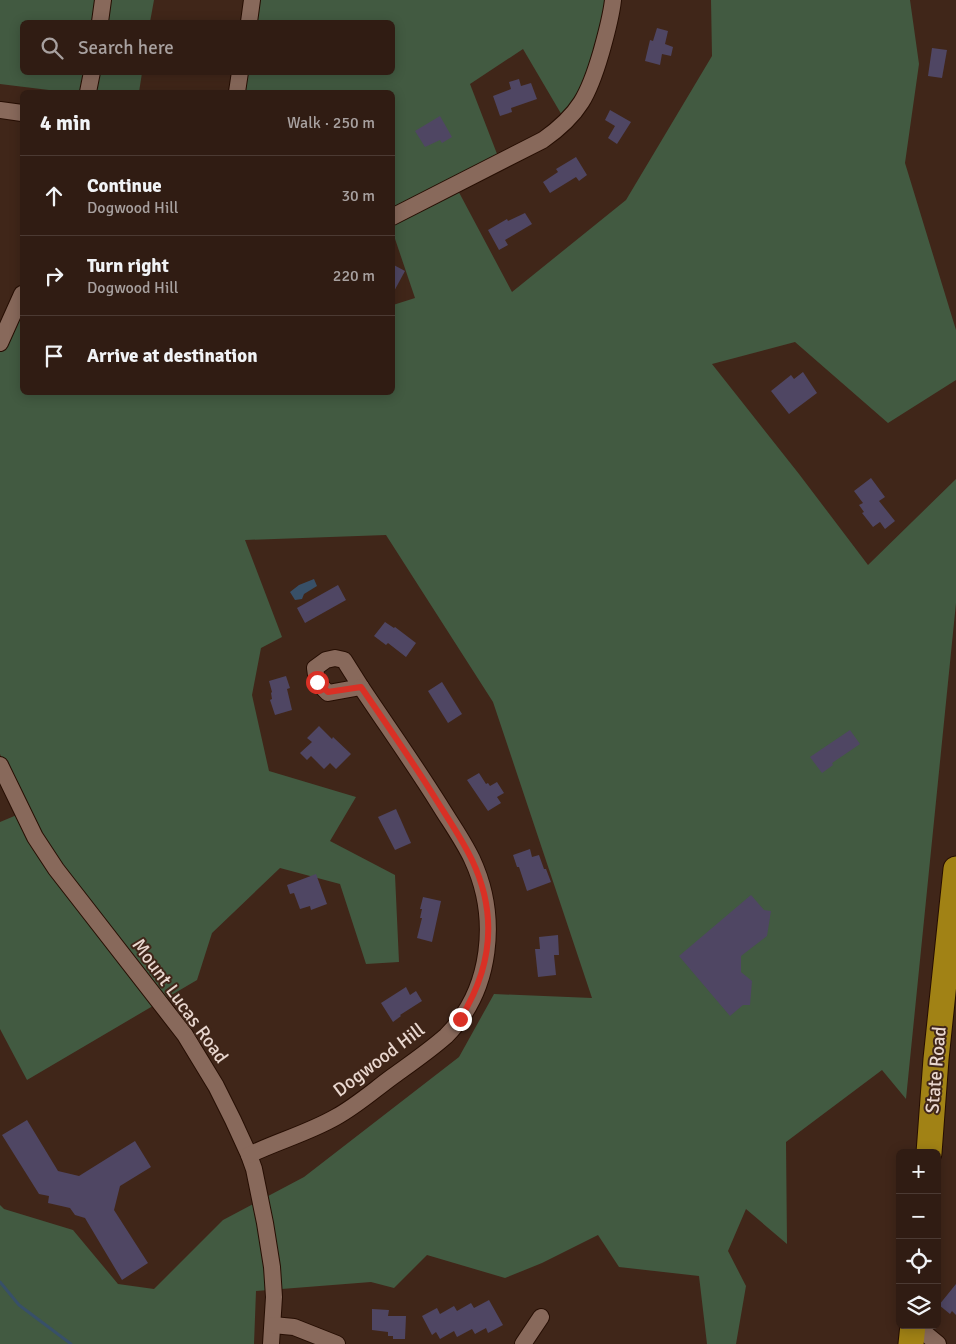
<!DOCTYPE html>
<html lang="en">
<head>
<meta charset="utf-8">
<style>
	:root { --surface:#301c13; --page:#3c2921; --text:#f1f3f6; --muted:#a8a1a0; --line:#4b3a33 }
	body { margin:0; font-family:Signika,sans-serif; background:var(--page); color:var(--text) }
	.controls { position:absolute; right:15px; bottom:15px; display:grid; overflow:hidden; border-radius:8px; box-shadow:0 2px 12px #0003 }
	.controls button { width:45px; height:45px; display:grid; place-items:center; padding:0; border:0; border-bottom:1px solid var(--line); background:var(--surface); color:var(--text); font:25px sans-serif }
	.stop { position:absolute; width:15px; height:15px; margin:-11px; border:4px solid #d93025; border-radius:50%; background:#fff }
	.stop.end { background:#d93025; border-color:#fff; box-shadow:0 1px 5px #0008 }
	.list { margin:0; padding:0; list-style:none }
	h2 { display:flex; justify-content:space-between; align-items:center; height:65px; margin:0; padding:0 20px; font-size:21px }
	h2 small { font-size:16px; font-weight:400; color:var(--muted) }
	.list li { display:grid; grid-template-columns:32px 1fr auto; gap:15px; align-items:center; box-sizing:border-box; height:80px; padding:0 20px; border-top:1px solid var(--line) }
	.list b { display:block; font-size:19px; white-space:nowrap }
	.list p { margin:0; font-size:16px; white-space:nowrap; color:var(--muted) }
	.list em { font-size:16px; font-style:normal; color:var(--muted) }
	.icon { flex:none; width:28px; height:28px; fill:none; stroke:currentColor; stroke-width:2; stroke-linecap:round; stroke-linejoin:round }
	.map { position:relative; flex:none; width:956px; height:1344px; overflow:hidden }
	.search { position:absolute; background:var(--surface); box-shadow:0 2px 12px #0003; left:20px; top:20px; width:375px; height:55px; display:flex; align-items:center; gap:12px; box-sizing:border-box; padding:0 18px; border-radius:8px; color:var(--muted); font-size:19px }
	.panel { position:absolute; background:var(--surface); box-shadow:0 2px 12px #0003; left:20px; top:90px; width:375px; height:305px; border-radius:8px }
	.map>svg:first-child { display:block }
</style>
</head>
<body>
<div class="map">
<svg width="956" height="1344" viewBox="0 0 956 1344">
	<rect width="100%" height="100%" fill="#402619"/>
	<g fill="#425a41">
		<path d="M0 0H154L150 22H22V72L142 73 139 92H65L0 84Z"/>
		<path d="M247 0H606V22L582 91 563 117 523 49 470 84 499 159 454 183 512 292 626 200 712 56 711 0H910L919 64 905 163 956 330V380L888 423 795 342 712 364 799 474 868 565 956 479V603L906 1099 882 1070 786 1142 787 1244 746 1209 728 1251 746 1286 736 1344H707L699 1276 619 1267 598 1235 542 1263 505 1278 427 1255 394 1288 371 1282 256 1291 254 1344H0V1205L4 1209 73 1230 118 1284 154 1289 223 1220 304 1177 459 1057 494 994 592 998 493 702 386 535 245 540 282 637 261 648 252 695 269 771 356 797 330 841 395 875 399 962 366 964 340 884 280 868 212 933 197 980 27 1080 0 1029V822L24 812 0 754V337L22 281V392H392L393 305 415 298 393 233 392 92H234L237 73 392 72V22H244Z"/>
	</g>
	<path fill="#385068" d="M314 579 317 586 304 594 302 599 295 600 290 592 299 585Z"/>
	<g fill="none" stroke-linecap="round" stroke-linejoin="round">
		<path stroke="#385068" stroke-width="3" d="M0 1282 19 1305 71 1344"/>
	</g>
	<g fill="#4f4663">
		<path d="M657 28 668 31 665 44 673 47 671 56 662 54 660 65 645 61 650 40 653 41Z"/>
		<path d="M932 48 947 50 942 78 928 76Z"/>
		<path d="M519 79 521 86 531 83 537 99 511 108 512 112 500 116 493 96 511 89 509 82Z"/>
		<path d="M610 110 631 122 617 144 608 138 615 126 605 120Z"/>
		<path d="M440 116 452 137 442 143 440 140 425 147 415 131Z"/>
		<path d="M576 157 587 175 579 181 576 177 550 193 543 182 558 172 556 169Z"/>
		<path d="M525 213 532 224 505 240 508 245 499 250 488 230 507 219 508 221Z"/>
		<path d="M392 264 405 271 392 295Z"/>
		<path d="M803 372 817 393 789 414 771 391 791 375 794 379Z"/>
		<path d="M871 478 885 497 879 501 895 521 885 529 880 522 873 527 862 513 864 512 859 505 863 503 854 491Z"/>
		<path d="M338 585 346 600 305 623 297 608Z"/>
		<path d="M385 622 394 628 395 627 416 643 406 657 388 643 386 645 374 636Z"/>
		<path d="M286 676 290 688 287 689 292 710 275 715 270 700 272 699 271 693 272 692 269 681Z"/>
		<path d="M442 682 462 714 448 723 428 691Z"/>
		<path d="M319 726 332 739 333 737 351 754 336 769 330 763 324 769 311 756 307 760 300 753 312 742 307 738Z"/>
		<path d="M850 730 860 744 832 763 833 765 822 773 810 757Z"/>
		<path d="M479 773 486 784 488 783 490 786 497 782 504 793 497 797 501 803 488 811 467 780Z"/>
		<path d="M396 809 411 843 395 850 378 817Z"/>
		<path d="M530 849 532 857 539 855 544 869H546L551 882 527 891 519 867H517L513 855Z"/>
		<path d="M316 874 327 904 311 910 310 906 300 909 294 893 290 894 287 885Z"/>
		<path d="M751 895 764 910 771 911 767 936 741 956V972L752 981 750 1005H743L730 1016 679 956Z"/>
		<path d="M423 897 441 901 432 942 417 938 422 918H420L422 909H420Z"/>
		<path d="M558 935 559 955H554L556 975 538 977 535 949H540L539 937Z"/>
		<path d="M406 987 410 995 416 991 422 1001 400 1015 401 1016 393 1022 381 1003Z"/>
		<path d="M27 1120 58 1171 79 1176 135 1141 151 1167 120 1186 114 1210 148 1263 122 1280 85 1218 75 1215 70 1208 48 1203 49 1196 39 1194 2 1135Z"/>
		<path d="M956 1284V1315L952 1311 950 1314 939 1305Z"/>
		<path d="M489 1300 503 1325 488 1333 486 1328 475 1334 472 1329 457 1337 454 1331 440 1339 436 1332 432 1335 422 1316 437 1308 440 1314 454 1306 457 1311 471 1303 474 1308Z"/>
		<path d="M372 1309 389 1310 388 1316H406L405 1339H393V1336H388V1332L372 1330Z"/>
	</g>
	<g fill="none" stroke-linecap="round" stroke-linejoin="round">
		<g stroke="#260e03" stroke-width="18">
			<g id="minor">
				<path d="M100 22 103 0"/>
				<path d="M249 22 252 0"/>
				<path d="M88 92 92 72"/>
				<path d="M237 92 240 72"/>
				<path d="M0 110 22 113"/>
				<path d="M392 217 543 140C580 114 589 94 601 53 606 35 611 18 613 0"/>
				<path d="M0 343 22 294"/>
				<path d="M335 658 344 660 361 687 328 693 317 682 315 668 326 660Z"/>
				<path d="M0 765 35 837 56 869 185 1035 216 1086 233 1120 249 1155 254 1169 265 1223 272 1267 274 1297 271 1344"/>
				<path d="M249 1155C278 1141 308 1133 336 1117 356 1106 373 1091 392 1077 410 1064 429 1051 446 1036 492 990 499 917 472 859 463 840 450 822 439 804 414 764 387 726 361 687"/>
				<path d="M273 1325 294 1327 337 1344"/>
				<path d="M915 1325 938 1344"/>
				<path d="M523 1344 541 1317"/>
			</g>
		</g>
		<g stroke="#260e03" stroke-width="27">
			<g id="highway">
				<path d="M929 1153 936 1059 956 869"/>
				<path d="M911 1344 913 1325"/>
			</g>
		</g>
		<use href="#minor" stroke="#88695b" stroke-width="16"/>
		<use href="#highway" stroke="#a18215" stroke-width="25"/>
	</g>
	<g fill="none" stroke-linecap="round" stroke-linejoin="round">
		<path stroke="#d93025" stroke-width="6" d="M317 682 328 692 361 687C387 725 413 762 437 801 449 820 462 839 472 860 498 915 492 968 460 1019"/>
	</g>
	<g text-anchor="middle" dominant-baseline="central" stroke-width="4" stroke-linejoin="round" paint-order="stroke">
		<g font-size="19" fill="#e9d7cf" stroke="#402619">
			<text transform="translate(180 1001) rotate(54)">Mount Lucas Road</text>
			<text transform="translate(379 1060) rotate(-37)">Dogwood Hill</text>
			<text transform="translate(936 1070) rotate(-85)">State Road</text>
		</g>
	</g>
</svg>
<div class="controls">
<button>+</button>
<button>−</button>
<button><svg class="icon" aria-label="locate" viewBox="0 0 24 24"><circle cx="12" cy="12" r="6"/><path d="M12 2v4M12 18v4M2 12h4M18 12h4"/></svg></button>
<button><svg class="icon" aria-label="layers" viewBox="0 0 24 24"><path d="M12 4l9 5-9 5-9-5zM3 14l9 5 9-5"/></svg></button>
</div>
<div class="stop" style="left:317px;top:682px"></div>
<div class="stop end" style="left:460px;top:1019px"></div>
<div class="search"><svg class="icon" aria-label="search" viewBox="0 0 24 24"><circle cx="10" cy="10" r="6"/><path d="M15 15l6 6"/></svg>Search here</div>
<section class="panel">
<h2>4 min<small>Walk · 250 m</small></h2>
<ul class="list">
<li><svg class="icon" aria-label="ahead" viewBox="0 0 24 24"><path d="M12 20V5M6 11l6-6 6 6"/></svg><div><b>Continue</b><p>Dogwood Hill</p></div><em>30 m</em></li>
<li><svg class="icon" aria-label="right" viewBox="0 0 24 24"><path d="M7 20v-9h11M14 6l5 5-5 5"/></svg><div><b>Turn right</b><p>Dogwood Hill</p></div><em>220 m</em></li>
<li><svg class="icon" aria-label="arrive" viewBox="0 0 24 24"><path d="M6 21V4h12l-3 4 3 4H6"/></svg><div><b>Arrive at destination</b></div></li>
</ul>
</section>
</div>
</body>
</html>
